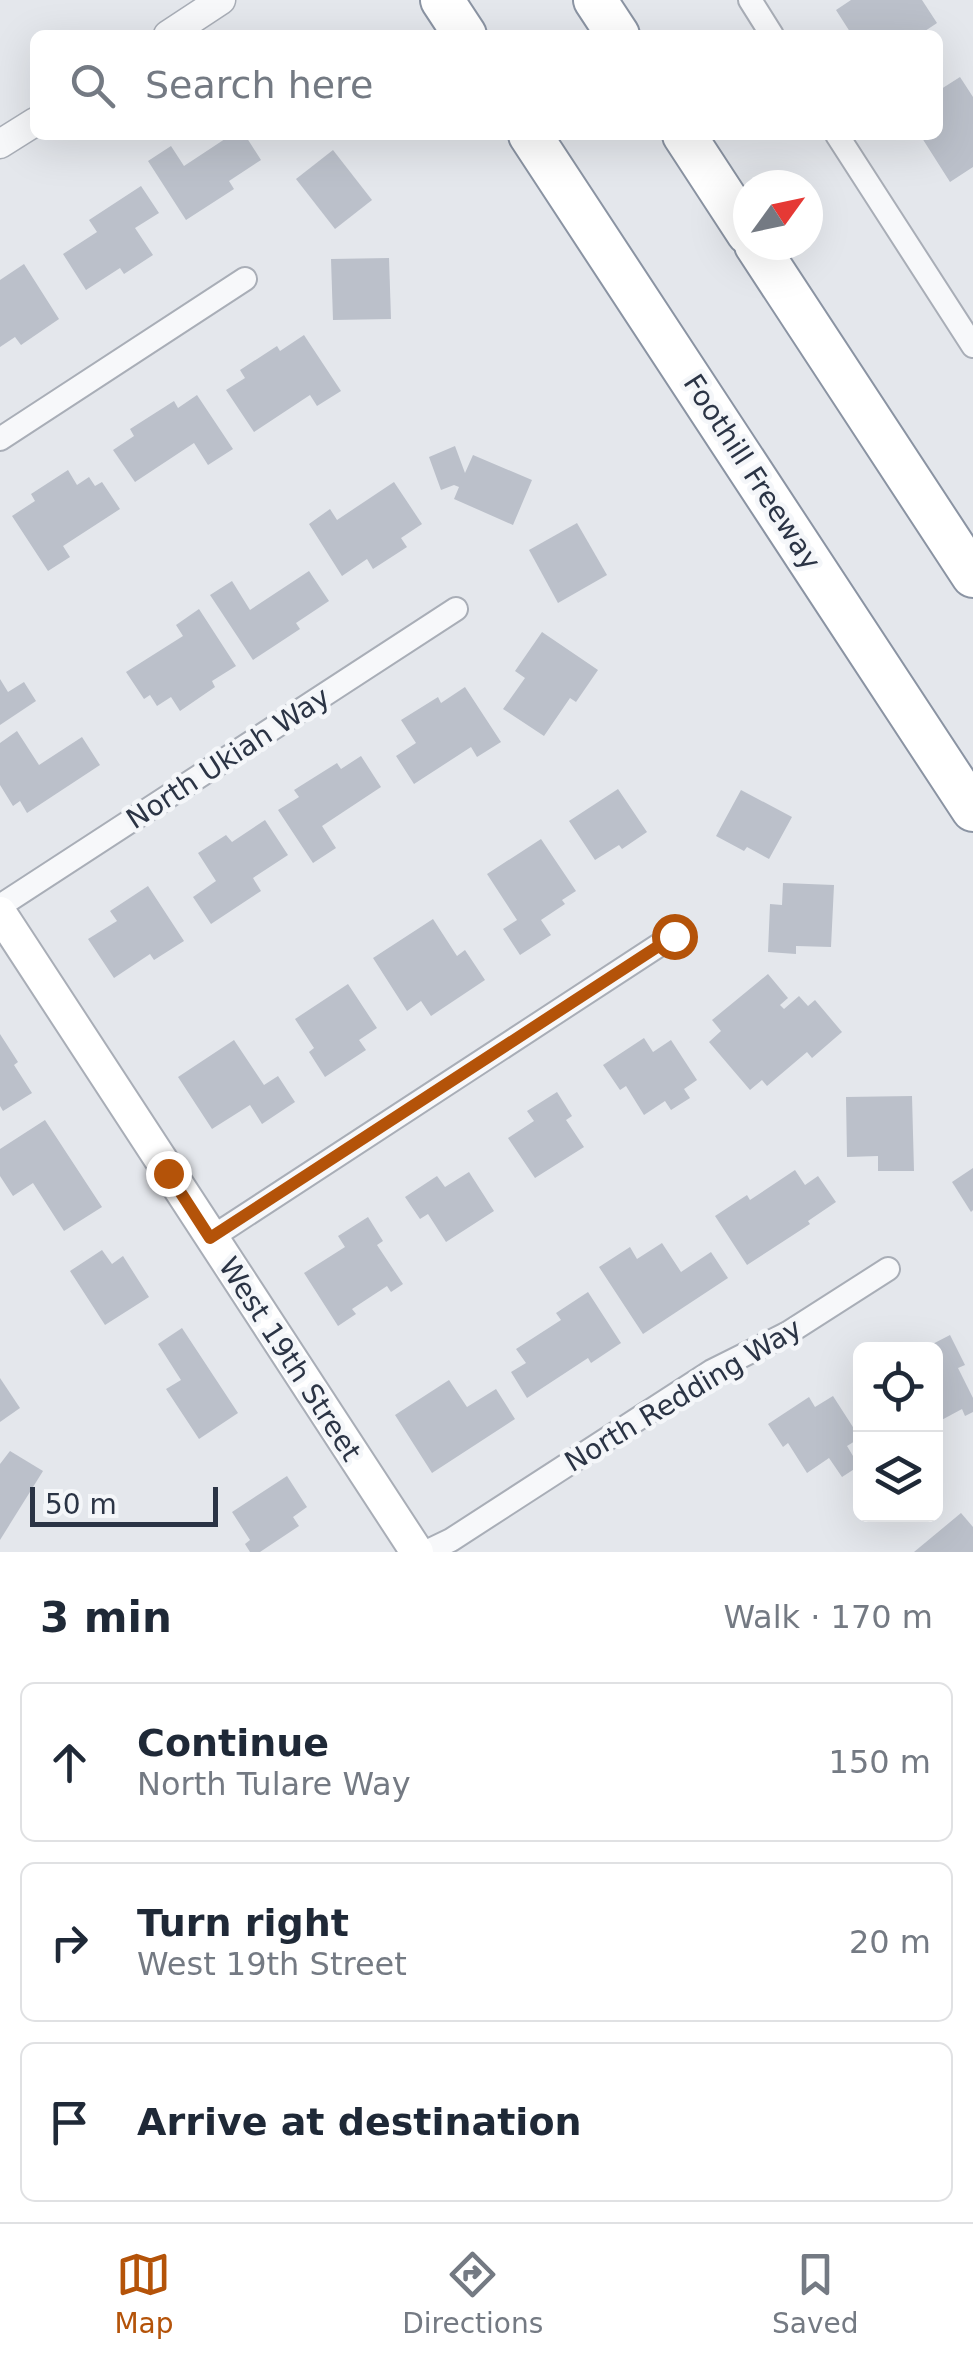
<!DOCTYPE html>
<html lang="en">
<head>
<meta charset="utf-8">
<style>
	:root { --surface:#fff; --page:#f2f2f3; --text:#1f2937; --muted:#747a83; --line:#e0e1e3; --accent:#b45309 }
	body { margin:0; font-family:"DejaVu Sans",sans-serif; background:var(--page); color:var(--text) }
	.controls { position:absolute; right:30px; bottom:30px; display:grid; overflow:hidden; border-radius:15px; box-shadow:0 10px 40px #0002 }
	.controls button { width:90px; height:90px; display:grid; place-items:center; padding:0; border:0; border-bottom:2px solid var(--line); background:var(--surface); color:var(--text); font:50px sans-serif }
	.compass { position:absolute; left:733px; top:170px; width:90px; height:90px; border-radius:50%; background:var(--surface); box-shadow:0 10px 40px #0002; rotate:57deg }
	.scale { position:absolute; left:30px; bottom:25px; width:188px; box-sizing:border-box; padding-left:10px; border:5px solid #2b3445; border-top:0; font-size:28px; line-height:35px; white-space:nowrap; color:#2b3445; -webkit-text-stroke:8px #f4f6f9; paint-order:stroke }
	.stop { position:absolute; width:30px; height:30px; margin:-22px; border:8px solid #b45309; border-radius:50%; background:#fff }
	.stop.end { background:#b45309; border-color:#fff; box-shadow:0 2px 10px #0008 }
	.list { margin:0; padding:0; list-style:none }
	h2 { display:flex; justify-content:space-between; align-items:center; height:130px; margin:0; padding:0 40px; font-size:42px }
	h2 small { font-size:32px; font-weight:400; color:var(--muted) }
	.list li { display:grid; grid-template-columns:65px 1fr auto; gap:30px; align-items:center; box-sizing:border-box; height:160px; margin:0 20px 20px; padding:0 20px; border:2px solid var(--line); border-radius:15px }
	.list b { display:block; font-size:38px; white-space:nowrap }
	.list p { margin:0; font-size:32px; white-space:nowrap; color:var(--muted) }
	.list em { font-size:32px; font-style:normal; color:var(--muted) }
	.icon { flex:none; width:55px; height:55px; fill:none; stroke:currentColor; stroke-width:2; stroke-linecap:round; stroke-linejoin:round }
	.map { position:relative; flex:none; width:973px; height:1552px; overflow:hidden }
	.search { position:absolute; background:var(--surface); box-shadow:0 10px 40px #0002; left:30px; right:30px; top:30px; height:110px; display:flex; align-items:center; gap:25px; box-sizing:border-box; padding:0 35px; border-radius:15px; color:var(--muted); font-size:38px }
	.sheet { height:670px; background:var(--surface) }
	nav { display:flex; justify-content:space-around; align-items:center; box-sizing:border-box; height:140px; border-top:2px solid var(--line); background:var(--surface); font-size:28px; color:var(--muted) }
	nav a { display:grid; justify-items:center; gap:5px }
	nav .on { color:var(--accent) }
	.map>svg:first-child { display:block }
</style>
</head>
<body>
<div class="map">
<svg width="973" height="1552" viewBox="0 0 973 1552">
	<rect width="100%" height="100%" fill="#e4e7ec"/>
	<g fill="#bbc0ca">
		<path d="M851 0H922L937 23 919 35H886L884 32 878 35H852L836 10Z"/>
		<path d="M960 77 973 97V167L950 182 922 138 928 135H938L940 127 938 124V91Z"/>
		<path d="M231 135H245L261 160 229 181 234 189 186 220 148 161 171 146 184 166Z"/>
		<path d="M333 150 372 200 335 229 296 179Z"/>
		<path d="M141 186 159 213 135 228 153 255 124 274 120 268 86 290 63 254 97 232 89 220Z"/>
		<path d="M389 258 391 319 333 320 331 259Z"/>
		<path d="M24 264 59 319 21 345 15 337 0 347V280Z"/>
		<path d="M304 335 341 391 317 406 310 395 254 432 226 390 245 378 240 370 277 346 280 351Z"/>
		<path d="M197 395 233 449 208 465 194 443 135 482 113 450 134 436 130 429 174 401 178 408Z"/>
		<path d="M455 446 465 473 473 455 532 480 513 525 454 499 459 487 454 485 441 490 429 457Z"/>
		<path d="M68 470 77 485 89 477 95 486 102 482 120 509 63 546 70 557 48 571 12 516 35 501 31 494Z"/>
		<path d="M394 482 422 524 401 538 407 547 373 569 367 559 342 576 309 524 330 509 337 520Z"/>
		<path d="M577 523 607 575 558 603 529 550Z"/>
		<path d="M309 571 329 601 296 623 300 629 253 660 210 595 232 581 250 610Z"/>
		<path d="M199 609 236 666 212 681 215 687 180 711 171 697 157 706 150 695 144 699 126 672 183 636 176 625Z"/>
		<path d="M542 632 598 670 576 702 570 698 544 736 503 709 525 678 515 671Z"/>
		<path d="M0 679 8 692 24 682 36 701 0 725Z"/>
		<path d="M465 687 501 742 477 757 471 747 414 784 396 756 416 743 401 720 438 697 441 703Z"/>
		<path d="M17 731 39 765 82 737 100 765 27 813 20 801 13 806 0 785V743Z"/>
		<path d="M361 756 381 787 322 826 336 848 313 863 278 810 299 797 294 790 337 763 341 769Z"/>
		<path d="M618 789 647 832 622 849 619 845 595 860 569 821Z"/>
		<path d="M741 790 792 817 769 859 747 847 744 851 716 836Z"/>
		<path d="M265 820 288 855 253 878 261 891 211 924 193 897 216 881 198 853 226 835 232 842Z"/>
		<path d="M541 839 576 891 562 900 565 904 541 920 551 935 520 955 503 929 517 920 487 874Z"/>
		<path d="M783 883 834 885 831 947 796 946V954L768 952 770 904 782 905Z"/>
		<path d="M148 886 184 941 154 960 150 954 114 978 88 939 117 921 110 911Z"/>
		<path d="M433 919 457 956 465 950 485 980 431 1016 421 1001 407 1011 373 958Z"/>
		<path d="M768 974 788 998 780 1005 784 1009 799 996 808 1006 815 1000 842 1032 812 1058 807 1052 767 1086 762 1080 750 1090 709 1042 721 1031 712 1020Z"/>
		<path d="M348 984 377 1028 359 1040 366 1050 325 1077 309 1052 314 1048 295 1019Z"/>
		<path d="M0 1034 18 1062 14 1065 32 1093 3 1111 0 1106Z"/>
		<path d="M644 1038 653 1052 671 1040 697 1080 684 1089 690 1098 671 1110 665 1101 644 1115 626 1086 620 1090 603 1065Z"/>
		<path d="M234 1040 264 1085 278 1076 295 1102 262 1124 250 1105 212 1129 178 1077Z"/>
		<path d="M557 1092 572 1116 566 1120 584 1147 535 1178 508 1138 534 1121 527 1111Z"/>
		<path d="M912 1096 914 1171H878V1156L847 1157 846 1097Z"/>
		<path d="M45 1120 102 1207 64 1231 33 1183 13 1196 0 1176V1149Z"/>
		<path d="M973 1168V1210L971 1212 952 1182Z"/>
		<path d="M795 1170 805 1185 818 1176 836 1202 808 1221 810 1224 747 1265 715 1216 747 1195 750 1200Z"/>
		<path d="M469 1172 494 1211 446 1242 428 1214 420 1219 405 1197 437 1176 445 1187Z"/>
		<path d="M368 1217 383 1241 377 1245 403 1284 391 1292 387 1286 352 1309 356 1314 338 1326 304 1273 345 1247 338 1236Z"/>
		<path d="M662 1243 681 1272 711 1252 728 1278 643 1334 599 1267 630 1247 637 1259Z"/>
		<path d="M102 1250 112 1264 123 1256 149 1297 105 1325 70 1271Z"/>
		<path d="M588 1292 621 1343 591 1363 588 1358 527 1398 511 1372 526 1363 516 1349 561 1320 556 1313Z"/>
		<path d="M182 1328 238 1413 199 1439 166 1389 181 1380 158 1344Z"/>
		<path d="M950 1335 965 1365 958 1368 973 1398V1412L965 1416 962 1409 936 1423V1350H921Z"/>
		<path d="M0 1378 20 1408 0 1422Z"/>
		<path d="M449 1380 467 1407 496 1389 515 1419 432 1473 395 1415Z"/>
		<path d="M833 1396 860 1438 847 1446 859 1466 842 1477 829 1458 807 1473 788 1443 783 1447 768 1424 809 1397 815 1407Z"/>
		<path d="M10 1451 43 1471 0 1540V1464Z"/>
		<path d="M287 1476 307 1507 293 1517 299 1526 260 1552H250L245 1544 250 1540 232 1512Z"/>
		<path d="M961 1513 973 1527V1552H914Z"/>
	</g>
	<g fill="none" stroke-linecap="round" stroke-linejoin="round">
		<g stroke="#a9aeb7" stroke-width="26">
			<g id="minor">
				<path d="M750 0 772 35"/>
				<path d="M837 135 973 346"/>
				<path d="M0 439 245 279"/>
				<path d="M0 906 456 609"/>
				<path d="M211 1238 673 936"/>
				<path d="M426 1552 451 1540 712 1371 788 1333 888 1269"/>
			</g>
		</g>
		<g stroke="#a9aeb7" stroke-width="31">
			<g id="tertiary">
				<path d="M168 35 221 0"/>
				<path d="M0 144 35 122"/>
			</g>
		</g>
		<g stroke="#a9aeb7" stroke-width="36">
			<path id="secondary" d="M0 913 417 1552"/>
		</g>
		<g stroke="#8b94a3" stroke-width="46">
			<g id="motorway">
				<path d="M442 0 465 35"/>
				<path d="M595 0 618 35"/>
				<path d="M530 135 973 810"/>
				<path d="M684 135 748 233"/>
				<path d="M756 245 973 576"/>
			</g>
		</g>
		<use href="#minor" stroke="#f7f8fa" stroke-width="22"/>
		<use href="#tertiary" stroke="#f7f8fa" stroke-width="28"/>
		<use href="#secondary" stroke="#fff" stroke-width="32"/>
		<use href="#motorway" stroke="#fff" stroke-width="42"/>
	</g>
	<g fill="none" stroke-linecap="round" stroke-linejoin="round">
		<path stroke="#b45309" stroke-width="12" d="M168 1173 210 1238 674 936"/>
	</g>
	<g text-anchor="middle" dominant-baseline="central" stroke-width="9" stroke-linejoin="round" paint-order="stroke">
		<g font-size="28" fill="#2b3445" stroke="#f4f6f9">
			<text transform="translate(752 472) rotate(57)">Foothill Freeway</text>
			<text transform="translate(228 758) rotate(-33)">North Ukiah Way</text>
			<text transform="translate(290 1359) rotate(57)">West 19th Street</text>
			<text transform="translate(683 1395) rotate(-31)">North Redding Way</text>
		</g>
	</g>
</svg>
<div class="controls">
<button><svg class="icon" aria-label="locate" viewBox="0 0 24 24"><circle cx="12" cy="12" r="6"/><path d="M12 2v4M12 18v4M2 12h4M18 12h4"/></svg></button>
<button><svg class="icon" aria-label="layers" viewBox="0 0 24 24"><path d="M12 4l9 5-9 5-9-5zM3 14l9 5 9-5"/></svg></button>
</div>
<svg class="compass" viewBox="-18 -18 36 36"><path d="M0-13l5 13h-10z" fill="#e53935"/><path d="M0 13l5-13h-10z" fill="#747a83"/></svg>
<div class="scale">50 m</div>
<div class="stop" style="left:674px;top:936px"></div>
<div class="stop end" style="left:168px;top:1173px"></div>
<div class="search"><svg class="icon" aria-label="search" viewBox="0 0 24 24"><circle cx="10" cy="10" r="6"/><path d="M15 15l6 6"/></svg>Search here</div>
</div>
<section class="sheet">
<h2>3 min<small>Walk · 170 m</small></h2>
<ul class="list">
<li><svg class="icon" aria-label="ahead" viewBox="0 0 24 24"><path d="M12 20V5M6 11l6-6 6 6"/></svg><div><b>Continue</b><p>North Tulare Way</p></div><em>150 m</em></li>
<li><svg class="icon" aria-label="right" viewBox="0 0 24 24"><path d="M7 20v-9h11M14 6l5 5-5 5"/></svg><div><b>Turn right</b><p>West 19th Street</p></div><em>20 m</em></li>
<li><svg class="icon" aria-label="arrive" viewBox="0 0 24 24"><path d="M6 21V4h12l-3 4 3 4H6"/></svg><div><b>Arrive at destination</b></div></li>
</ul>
</section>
<nav>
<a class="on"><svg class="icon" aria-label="map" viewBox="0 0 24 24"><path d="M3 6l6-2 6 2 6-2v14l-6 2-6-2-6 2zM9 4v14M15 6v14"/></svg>Map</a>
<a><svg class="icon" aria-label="directions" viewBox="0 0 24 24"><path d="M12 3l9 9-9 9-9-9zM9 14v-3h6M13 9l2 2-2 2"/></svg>Directions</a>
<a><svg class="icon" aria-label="saved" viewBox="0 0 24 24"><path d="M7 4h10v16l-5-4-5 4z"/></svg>Saved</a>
</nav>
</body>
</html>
